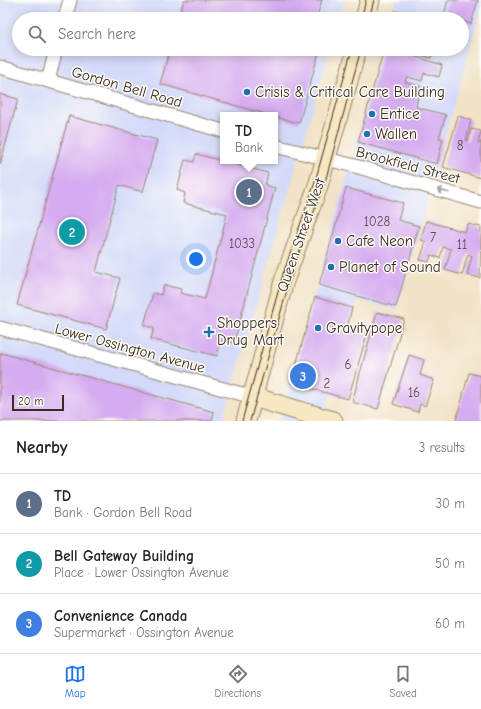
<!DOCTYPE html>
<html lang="en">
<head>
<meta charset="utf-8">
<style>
	:root { --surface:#fff; --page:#f2f2f2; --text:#222; --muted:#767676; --line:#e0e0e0; --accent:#1a73e8 }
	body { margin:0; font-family:"Comic Neue",sans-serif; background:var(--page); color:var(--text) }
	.scale { position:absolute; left:12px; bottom:10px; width:52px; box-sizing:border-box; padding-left:4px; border:2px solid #3b2a1e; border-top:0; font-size:11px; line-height:14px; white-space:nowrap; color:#3b2a1e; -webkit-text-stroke:3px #fdfcf7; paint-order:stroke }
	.you { position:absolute; left:196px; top:259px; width:14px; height:14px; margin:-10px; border:3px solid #fff; border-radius:50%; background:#1a73e8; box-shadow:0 0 0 6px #1a73e833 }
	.badge { display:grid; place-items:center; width:26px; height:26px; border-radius:50%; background:var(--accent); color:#fff; font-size:13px; font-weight:700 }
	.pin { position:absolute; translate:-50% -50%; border:2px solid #fff; box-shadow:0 1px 4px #0006 }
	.popup { position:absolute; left:220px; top:112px; width:58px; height:52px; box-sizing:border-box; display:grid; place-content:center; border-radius:0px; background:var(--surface); filter:drop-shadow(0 1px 3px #0005); font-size:13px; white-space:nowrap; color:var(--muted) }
	.popup b { font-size:15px; color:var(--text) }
	.popup::after { content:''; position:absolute; left:50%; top:100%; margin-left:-8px; border:8px solid transparent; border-top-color:var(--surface) }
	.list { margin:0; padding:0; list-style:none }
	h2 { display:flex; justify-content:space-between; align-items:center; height:52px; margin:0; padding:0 16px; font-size:17px }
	h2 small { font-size:13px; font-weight:400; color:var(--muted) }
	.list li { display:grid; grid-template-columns:26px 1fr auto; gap:12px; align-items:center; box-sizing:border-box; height:60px; padding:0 16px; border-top:1px solid var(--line) }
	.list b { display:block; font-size:15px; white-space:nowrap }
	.list p { margin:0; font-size:13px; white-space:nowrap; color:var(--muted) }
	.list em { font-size:13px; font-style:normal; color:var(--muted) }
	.icon { flex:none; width:22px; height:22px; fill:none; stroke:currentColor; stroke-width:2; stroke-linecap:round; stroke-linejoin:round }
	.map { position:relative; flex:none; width:481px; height:421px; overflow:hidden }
	.search { position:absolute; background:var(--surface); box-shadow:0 2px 10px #0003; left:12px; right:12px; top:12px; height:44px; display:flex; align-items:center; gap:10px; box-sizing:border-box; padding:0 14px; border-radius:22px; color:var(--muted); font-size:15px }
	.sheet { height:232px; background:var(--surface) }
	nav { display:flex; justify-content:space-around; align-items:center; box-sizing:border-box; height:56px; border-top:1px solid var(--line); background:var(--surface); font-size:11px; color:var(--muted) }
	nav a { display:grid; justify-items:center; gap:2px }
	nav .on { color:var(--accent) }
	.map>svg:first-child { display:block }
</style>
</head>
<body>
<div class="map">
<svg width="481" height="421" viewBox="0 0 481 421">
	<rect width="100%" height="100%" fill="#fdfcf7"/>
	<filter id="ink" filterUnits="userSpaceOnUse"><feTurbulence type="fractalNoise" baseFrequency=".025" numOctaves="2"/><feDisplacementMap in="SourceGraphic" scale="8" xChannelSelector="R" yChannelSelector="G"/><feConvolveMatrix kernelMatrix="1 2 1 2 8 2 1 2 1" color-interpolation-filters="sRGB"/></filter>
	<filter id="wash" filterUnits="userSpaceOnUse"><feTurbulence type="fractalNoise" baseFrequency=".012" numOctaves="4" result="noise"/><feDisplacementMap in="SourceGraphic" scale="16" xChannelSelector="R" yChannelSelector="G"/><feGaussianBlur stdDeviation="0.9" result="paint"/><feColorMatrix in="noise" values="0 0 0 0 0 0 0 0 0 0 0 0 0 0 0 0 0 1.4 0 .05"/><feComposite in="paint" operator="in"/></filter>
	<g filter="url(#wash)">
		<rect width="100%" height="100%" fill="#f2e2c6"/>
		<g fill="#d2d9f9" fill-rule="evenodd">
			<path d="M0 0H344L339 19H19V49H330L223 421H0ZM223 115H275V161H223Z"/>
			<path d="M396 0H481V8L397 310 357 300 323 421H280L382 49H462V19H391Z"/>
		</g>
		<g id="blocks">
			<g fill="#d5acf0">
				<path d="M184 0H322L316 19H178Z"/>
				<path d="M448 0H478L471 24 462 21V19H453L444 16Z"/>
				<path d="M395 11 424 19H392Z"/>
				<path d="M170 49H310L319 52 299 123 275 117V115H269L160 84Z"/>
				<path d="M384 49H438L437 53 433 52 431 58 413 53V56L442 65 439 77 424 73 422 81 407 77 405 82 420 86 416 107 446 115 439 138 443 139 437 164 358 142Z"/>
				<path d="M0 94 18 99 0 165Z"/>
				<path d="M69 116 157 140 143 192 119 185 96 272 120 278 106 329 17 305Z"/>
				<path d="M458 116 471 120 466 140 468 141 471 129 481 131 478 143 480 144 481 141V178L443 167Z"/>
				<path d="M196 154 268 173 265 185 275 188 234 343 221 340 217 356 151 339 154 328 144 325 153 293 161 295 164 285 181 289 180 293 205 299 227 214 183 203 185 193 177 190 185 160 194 162Z"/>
				<path d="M346 188 403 203 398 220 419 226 396 307 319 285Z"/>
				<path d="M426 221 465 232 468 224 481 227 480 278 467 275 472 256 468 254 462 275 445 270 451 249 443 247 440 258 431 255 429 262 420 260 426 242 421 240Z"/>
				<path d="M315 297 352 308 347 328 367 334 348 399 291 383Z"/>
				<path d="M377 312 404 319 378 409 352 402Z"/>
				<path d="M1 353 214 412 212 421H0V357Z"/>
				<path d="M409 355 424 360 420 375 434 380 425 406 420 404 418 412 393 404Z"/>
				<path d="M469 373 481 376V421H456Z"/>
			</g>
		</g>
	</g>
	<g filter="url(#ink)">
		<use href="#blocks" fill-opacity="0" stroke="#968672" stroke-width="1"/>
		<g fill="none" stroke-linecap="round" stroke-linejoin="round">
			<g stroke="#968672" stroke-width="15">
				<g id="street">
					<path d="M65 19 70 0"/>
					<path d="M0 67 223 131"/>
					<path d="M48 81 56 49"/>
					<path d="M275 146 355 166 481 202"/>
					<path d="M0 328 253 397"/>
				</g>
			</g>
			<g stroke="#968672" stroke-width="21">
				<g id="secondary">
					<path d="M365 19 370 0"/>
					<path d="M253 397 333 421"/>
					<path d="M246 421 284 281 318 186 357 49"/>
				</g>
			</g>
			<use href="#street" stroke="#fff" stroke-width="13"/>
			<use href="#secondary" stroke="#f7e8c3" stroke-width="19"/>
			<g stroke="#3b2a1e" stroke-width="1">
				<path d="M361 19 366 0"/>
				<path d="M369 19 374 0"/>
				<path d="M242 421 283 274 314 185 352 49"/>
				<path d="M250 421 289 283 303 241 325 182 361 49"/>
			</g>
		</g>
		<defs><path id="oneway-shaft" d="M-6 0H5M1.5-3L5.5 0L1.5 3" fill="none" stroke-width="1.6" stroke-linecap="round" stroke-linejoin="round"/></defs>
		<use stroke="#a79f9a" href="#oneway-shaft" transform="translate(443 191) rotate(-164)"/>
	</g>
	<g fill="#1f6fb2" stroke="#fdfcf7" stroke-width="1.5">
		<circle cx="247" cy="92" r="4"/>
		<circle cx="372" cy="114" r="4"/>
		<circle cx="367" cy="134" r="4"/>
		<circle cx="338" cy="241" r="4"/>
		<circle cx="331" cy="267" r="4"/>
		<circle cx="318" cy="328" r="4"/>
		<path d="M207 326h4v4h4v4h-4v4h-4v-4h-4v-4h4z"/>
	</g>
	<g text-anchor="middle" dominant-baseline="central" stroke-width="3" stroke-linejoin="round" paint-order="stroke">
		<g font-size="13" fill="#624a52">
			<text x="460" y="145">8</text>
			<text x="377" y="221">1028</text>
			<text x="433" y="237">7</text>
			<text x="242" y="243">1033</text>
			<text x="462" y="244">11</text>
			<text x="348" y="364">6</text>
			<text x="327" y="383">2</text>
			<text x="414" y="392">16</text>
		</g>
		<g font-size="15" fill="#3b2a1e" stroke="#fdfcf7">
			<text transform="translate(127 87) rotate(16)">Gordon Bell Road</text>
			<text transform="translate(408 165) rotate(15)">Brookfield Street</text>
			<text transform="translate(301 235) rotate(-71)">Queen Street West</text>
			<text transform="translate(130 348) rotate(15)">Lower Ossington Avenue</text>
		</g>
		<g font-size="15" fill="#3b2a1e" stroke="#fdfcf7" text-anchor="start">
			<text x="255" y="92">Crisis &amp; Critical Care Building</text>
			<text x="380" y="114">Entice</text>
			<text x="375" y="134">Wallen</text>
			<text x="346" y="241">Cafe Neon</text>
			<text x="339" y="267">Planet of Sound</text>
			<text x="217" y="323">Shoppers<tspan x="217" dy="17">Drug Mart</tspan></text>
			<text x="326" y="328">Gravitypope</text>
		</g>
	</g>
</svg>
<div class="scale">20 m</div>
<div class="you"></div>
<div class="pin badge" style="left:249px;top:192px;background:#5c6f8a">1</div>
<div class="popup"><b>TD</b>Bank</div>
<div class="pin badge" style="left:72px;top:232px;background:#0f9aa8">2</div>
<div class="pin badge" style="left:303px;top:376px;background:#3f7fe0">3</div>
<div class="search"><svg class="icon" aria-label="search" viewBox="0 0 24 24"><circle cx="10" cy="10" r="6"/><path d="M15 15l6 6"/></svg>Search here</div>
</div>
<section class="sheet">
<h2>Nearby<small>3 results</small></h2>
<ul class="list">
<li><span class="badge" style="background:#5c6f8a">1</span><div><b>TD</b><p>Bank · Gordon Bell Road</p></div><em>30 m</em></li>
<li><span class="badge" style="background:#0f9aa8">2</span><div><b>Bell Gateway Building</b><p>Place · Lower Ossington Avenue</p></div><em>50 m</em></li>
<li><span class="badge" style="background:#3f7fe0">3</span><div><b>Convenience Canada</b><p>Supermarket · Ossington Avenue</p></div><em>60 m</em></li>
</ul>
</section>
<nav>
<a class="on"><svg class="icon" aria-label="map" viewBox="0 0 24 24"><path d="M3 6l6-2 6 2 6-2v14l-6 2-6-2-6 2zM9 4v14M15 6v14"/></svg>Map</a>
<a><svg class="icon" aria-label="directions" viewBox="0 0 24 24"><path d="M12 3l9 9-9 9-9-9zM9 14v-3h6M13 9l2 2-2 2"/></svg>Directions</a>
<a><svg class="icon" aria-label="saved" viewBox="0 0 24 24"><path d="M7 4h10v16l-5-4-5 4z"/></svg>Saved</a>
</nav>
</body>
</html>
